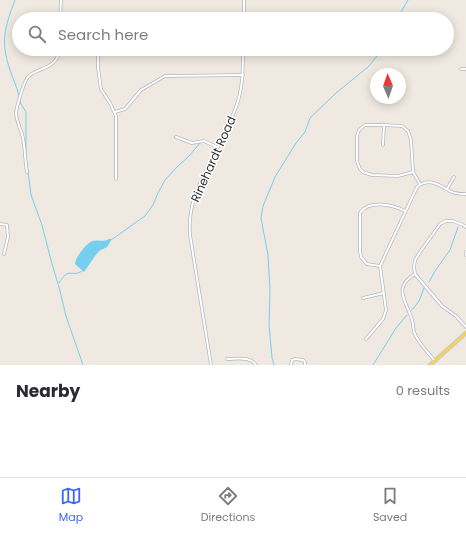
<!DOCTYPE html>
<html lang="en">
<head>
<meta charset="utf-8">
<style>
	:root { --surface:#fff; --page:#f7f7f7; --text:#2b2b33; --muted:#7c7c81; --line:#e1e1e2; --accent:#4264fb }
	body { margin:0; font-family:Poppins,sans-serif; background:var(--page); color:var(--text) }
	.compass { position:absolute; left:370px; top:68px; width:36px; height:36px; border-radius:50%; background:var(--surface); box-shadow:0 2px 10px #0003; rotate:358deg }
	.list { margin:0; padding:0; list-style:none }
	h2 { display:flex; justify-content:space-between; align-items:center; height:52px; margin:0; padding:0 16px; font-size:17px }
	h2 small { font-size:13px; font-weight:400; color:var(--muted) }
	.icon { flex:none; width:22px; height:22px; fill:none; stroke:currentColor; stroke-width:2; stroke-linecap:round; stroke-linejoin:round }
	.map { position:relative; flex:none; width:466px; height:365px; overflow:hidden }
	.search { position:absolute; background:var(--surface); box-shadow:0 2px 10px #0003; left:12px; right:12px; top:12px; height:44px; display:flex; align-items:center; gap:10px; box-sizing:border-box; padding:0 14px; border-radius:22px; color:var(--muted); font-size:15px }
	.sheet { height:112px; background:var(--surface) }
	nav { display:flex; justify-content:space-around; align-items:center; box-sizing:border-box; height:56px; border-top:1px solid var(--line); background:var(--surface); font-size:11px; color:var(--muted) }
	nav a { display:grid; justify-items:center; gap:2px }
	nav .on { color:var(--accent) }
	.map>svg:first-child { display:block }
</style>
</head>
<body>
<div class="map">
<svg width="466" height="365" viewBox="0 0 466 365">
	<rect width="100%" height="100%" fill="#efe9e1"/>
	<path fill="#75cff0" d="M109 239H112L107 247 99 251 95 256 84 272 75 264C75 258 87 242 93 241 99 239 102 243 109 239Z"/>
	<g fill="none" stroke-linecap="round" stroke-linejoin="round">
		<g stroke="#75cff0" stroke-width="1">
			<path d="M15 0C5 27 0 41 10 70 13 79 17 87 19 96"/>
			<path d="M397 19 408 0"/>
			<path d="M20 100 21 104 26 112V156L31 195 42 225 52 264 59 287 66 316 83 365"/>
			<path d="M111 240 145 216 153 205 158 193 165 180 177 167 189 156 200 143"/>
			<path d="M429 282 435 271 450 250 458 227"/>
			<path d="M59 283C69 266 71 278 82 271"/>
			<path d="M412 310 419 301 424 288"/>
			<path d="M274 365 272 358 269 325 270 291 268 255 261 218 263 206 275 177 296 143 305 132 310 118 336 93 368 67 383 49"/>
			<path d="M373 365 396 328 407 315"/>
		</g>
		<g stroke="#b4b7c1" stroke-width="3.5">
			<g id="minor">
				<path d="M144 18 244 16"/>
				<path d="M60 19 61 0"/>
				<path d="M244 19V0"/>
				<path d="M98 49V68L101 89 110 103 116 116V179"/>
				<path d="M461 69H466"/>
				<path d="M115 112 125 109 141 90 165 76 243 75"/>
				<path d="M176 137 192 143 204 141 217 147"/>
				<path d="M383 145 384 125"/>
				<path d="M27 172C25 161 25 149 23 138 21 130 17 122 16 114 16 109 24 79 29 76 41 66 56 70 60 49"/>
				<path d="M413 172 398 176 372 175 363 172 360 169 357 161V136L359 130 365 125H384L402 126 408 131 411 140 413 172 420 184"/>
				<path d="M447 189 454 177"/>
				<path d="M0 224 7 225 8 237 4 254"/>
				<path d="M466 227 463 225 453 221H446L440 224 420 252 415 260 414 267 415 274 442 306 456 316 466 327"/>
				<path d="M466 252V255"/>
				<path d="M380 266 367 264 361 257 360 251V213C369 199 393 205 405 211"/>
				<path d="M415 274C395 286 403 297 410 314 413 320 413 326 414 332 418 343 428 352 434 360"/>
				<path d="M363 298 384 293"/>
				<path d="M366 339 383 319 386 310 380 266 417 187C429 177 439 185 450 191 455 194 461 194 466 194"/>
				<path d="M227 359C237 359 250 356 256 365"/>
				<path d="M211 365 190 235C188 206 197 188 210 163 219 145 229 126 236 107 243 89 243 68 243 49"/>
				<path d="M291 365 292 360 295 359 303 360 305 362V365"/>
			</g>
		</g>
		<g stroke="#c9c9c9" stroke-width="4.5">
			<path id="major" d="M430 365 466 333"/>
		</g>
		<use href="#minor" stroke="#fff" stroke-width="2"/>
		<use href="#major" stroke="#f2d163" stroke-width="3"/>
	</g>
	<g text-anchor="middle" dominant-baseline="central" stroke-width="3" stroke-linejoin="round" paint-order="stroke">
		<g font-size="12" fill="#2e2e2e" stroke="#fff">
			<text transform="translate(213 159) rotate(-66)">Rinehardt Road</text>
		</g>
	</g>
</svg>
<svg class="compass" viewBox="-18 -18 36 36"><path d="M0-13l5 13h-10z" fill="#e53935"/><path d="M0 13l5-13h-10z" fill="#7c7c81"/></svg>
<div class="search"><svg class="icon" aria-label="search" viewBox="0 0 24 24"><circle cx="10" cy="10" r="6"/><path d="M15 15l6 6"/></svg>Search here</div>
</div>
<section class="sheet">
<h2>Nearby<small>0 results</small></h2>
<ul class="list">
</ul>
</section>
<nav>
<a class="on"><svg class="icon" aria-label="map" viewBox="0 0 24 24"><path d="M3 6l6-2 6 2 6-2v14l-6 2-6-2-6 2zM9 4v14M15 6v14"/></svg>Map</a>
<a><svg class="icon" aria-label="directions" viewBox="0 0 24 24"><path d="M12 3l9 9-9 9-9-9zM9 14v-3h6M13 9l2 2-2 2"/></svg>Directions</a>
<a><svg class="icon" aria-label="saved" viewBox="0 0 24 24"><path d="M7 4h10v16l-5-4-5 4z"/></svg>Saved</a>
</nav>
</body>
</html>
